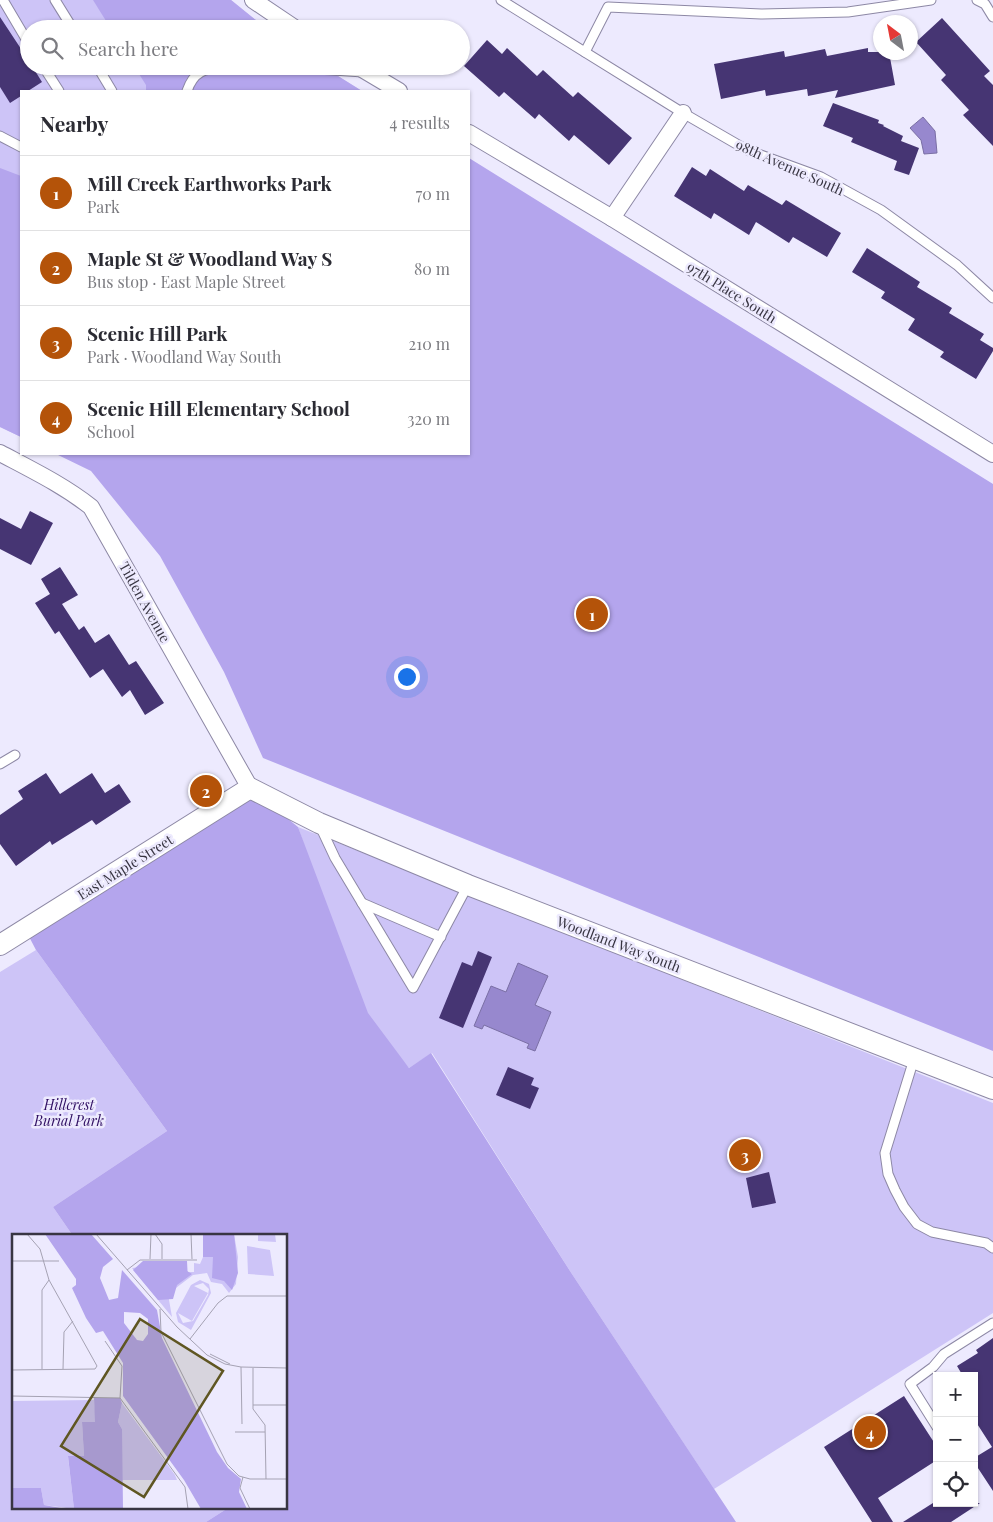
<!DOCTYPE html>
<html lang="en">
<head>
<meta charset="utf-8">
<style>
	:root { --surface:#fff; --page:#f7f7f7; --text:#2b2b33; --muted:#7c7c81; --line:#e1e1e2; --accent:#b45309 }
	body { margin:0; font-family:"Playfair Display",serif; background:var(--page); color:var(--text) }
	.controls { position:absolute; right:15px; bottom:15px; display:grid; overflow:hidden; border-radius:0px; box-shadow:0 1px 4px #0004 }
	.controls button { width:45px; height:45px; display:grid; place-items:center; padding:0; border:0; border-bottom:1px solid var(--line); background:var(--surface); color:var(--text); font:25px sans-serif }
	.compass { position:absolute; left:873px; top:15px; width:45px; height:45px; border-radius:50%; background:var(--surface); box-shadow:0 1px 4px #0004; rotate:328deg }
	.you { position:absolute; left:406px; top:676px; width:18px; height:18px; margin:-12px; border:4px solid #fff; border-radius:50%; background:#1a73e8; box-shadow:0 0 0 8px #1a73e833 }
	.badge { display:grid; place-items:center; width:32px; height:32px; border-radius:50%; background:var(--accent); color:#fff; font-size:16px; font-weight:700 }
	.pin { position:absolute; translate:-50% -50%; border:2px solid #fff; box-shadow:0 1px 5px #0006 }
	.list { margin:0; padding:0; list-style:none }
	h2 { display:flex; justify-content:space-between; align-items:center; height:65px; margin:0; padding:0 20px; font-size:21px }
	h2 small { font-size:16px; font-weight:400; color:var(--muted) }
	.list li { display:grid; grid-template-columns:32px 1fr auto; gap:15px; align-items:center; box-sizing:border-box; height:75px; padding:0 20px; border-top:1px solid var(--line) }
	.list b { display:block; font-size:19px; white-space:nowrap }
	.list p { margin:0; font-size:16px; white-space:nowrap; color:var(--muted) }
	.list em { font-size:16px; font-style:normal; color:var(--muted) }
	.icon { flex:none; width:28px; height:28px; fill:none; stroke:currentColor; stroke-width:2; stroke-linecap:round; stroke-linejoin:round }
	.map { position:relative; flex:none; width:993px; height:1522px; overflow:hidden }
	.search { position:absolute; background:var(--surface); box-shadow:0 1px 4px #0004; left:20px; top:20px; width:450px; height:55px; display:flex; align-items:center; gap:12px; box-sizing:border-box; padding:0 18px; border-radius:28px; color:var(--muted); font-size:19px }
	.panel { position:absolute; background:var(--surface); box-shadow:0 1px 4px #0004; left:20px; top:90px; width:450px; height:365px; border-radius:0px }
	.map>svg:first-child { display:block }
</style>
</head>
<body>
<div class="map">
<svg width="993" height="1522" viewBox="0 0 993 1522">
	<rect width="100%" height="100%" fill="#edeafe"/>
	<g fill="#cdc4f7">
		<path d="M0 0H231L267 29H29V66H322L362 91H21V437L0 427Z"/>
		<path d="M298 827 993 1103V1313L714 1489 570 1271 432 1053 409 1068 361 1012Z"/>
		<path d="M36 950 167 1131 53 1207 73 1236H14V1508H228L206 1522H0V972Z"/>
	</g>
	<g fill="#b4a5ed">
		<path d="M93 0H231L267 29H111Z"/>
		<path d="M134 66H322L362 91H146V85Z"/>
		<path d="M469 158 993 484V1051L263 758 224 672 160 556 91 471 56 454H469Z"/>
		<path d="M0 168 21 176V437L0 427Z"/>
		<path d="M250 788 298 827 368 1013 409 1068 431 1053 570 1271 736 1522H206L228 1508H286V1236H73L53 1207 167 1131 36 950 25 929Z"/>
	</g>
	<g fill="#9788ce" stroke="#7a6fa4">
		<path d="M923 117 935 131 937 153 924 154 921 140 910 128Z"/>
		<path d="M518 963 548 976 535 1005 551 1012 535 1051 527 1048 529 1044 484 1025 482 1029 474 1026 491 986 506 992Z"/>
	</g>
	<g fill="#463573">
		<path d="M0 17 29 61V66H32L42 82 28 91H21V96L10 103 0 87Z"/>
		<path d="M942 18 990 71 984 76 993 85V146L963 115 969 110 941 80 946 75 916 42Z"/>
		<path d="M487 40 502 54 507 48 537 76 543 70 573 97 578 92 632 138 609 165 574 135 569 141 539 114 535 119 504 92 499 97 464 66Z"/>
		<path d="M868 48V52H889L895 85 835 98 838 90 808 96 807 89 766 96 765 90 721 99 714 64 784 51 785 57 825 49 827 56Z"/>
		<path d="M833 103 879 120 878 123 884 125 883 126 903 136 901 141 919 148 909 175 894 170 897 161 851 142 853 138 823 126Z"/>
		<path d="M692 167 706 176 710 169 744 191 748 185 782 205 786 200 841 233 827 257 793 237 789 243 756 222 749 235 714 213 711 219 674 196Z"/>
		<path d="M867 248 920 282 917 287 952 308 949 313 984 334 980 340 993 348V351L976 379 940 357 944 352 908 330 915 319 881 298 885 292 852 272Z"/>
		<path d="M30 511 53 523 31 565 0 549V518L21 529Z"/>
		<path d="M60 567 78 595 62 604 79 630 84 626 95 643 109 634 129 665 136 661 164 703 145 715 130 690 122 697 103 669 90 678 59 631 55 634 35 603 50 594 41 579Z"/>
		<path d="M46 773 60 794 92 773 105 793 119 784 131 802 96 825 92 820 52 845 50 841 16 866 0 844V815L23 799 18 791Z"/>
		<path d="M478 951 492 957 463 1028 439 1018 462 962 472 966Z"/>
		<path d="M508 1067 534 1078 531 1085 539 1088 530 1109 496 1095Z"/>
		<path d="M769 1172 776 1203 752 1208 746 1178Z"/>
		<path d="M993 1338V1491L974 1462V1458L992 1447 974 1419V1376H963L957 1366 978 1353 976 1350Z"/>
		<path d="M904 1396 937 1447V1460L878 1498 893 1522H872L824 1447Z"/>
		<path d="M933 1503H980L951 1522H903Z"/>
	</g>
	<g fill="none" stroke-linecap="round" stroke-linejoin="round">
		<g stroke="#8d88a5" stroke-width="11">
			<g id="service">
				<path d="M3 0 29 44"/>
				<path d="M55 0 73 29"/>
				<path d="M501 0 683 113 747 150 821 177 881 210 957 265 993 298"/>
				<path d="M977 0 985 4 993 17"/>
				<path d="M585 52 608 7 761 14 848 12 931 0"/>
				<path d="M43 66 59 91"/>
				<path d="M97 66 112 91"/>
				<path d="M272 66 363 72"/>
				<path d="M187 91C194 70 206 69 225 66"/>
				<path d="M0 136 21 147"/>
				<path d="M0 764 15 755"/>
				<path d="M320 826 335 858 413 988 468 885"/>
				<path d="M362 903 441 937"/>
				<path d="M914 1059 885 1153 888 1174 895 1190 904 1207 917 1224 932 1232 986 1243 993 1248"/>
				<path d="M937 1427 910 1384 933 1367 944 1354 993 1323"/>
			</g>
		</g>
		<g stroke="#8d88a5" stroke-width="18">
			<g id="minor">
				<path d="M253 0 296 29"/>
				<path d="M357 66 399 91"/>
				<path d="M469 133 612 218 993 454"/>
				<path d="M612 218 683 113"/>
				<path d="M0 453C32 470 63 485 91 507L250 788"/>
			</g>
		</g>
		<g stroke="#8d88a5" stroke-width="22">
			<path id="tertiary" d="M0 945 250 788 319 823 468 885 993 1089"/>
		</g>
		<use href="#service" stroke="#fff" stroke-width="9"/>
		<use href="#minor" stroke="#fff" stroke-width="16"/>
		<use href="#tertiary" stroke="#fff" stroke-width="20"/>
	</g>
	<g text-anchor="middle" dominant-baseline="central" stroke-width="5" stroke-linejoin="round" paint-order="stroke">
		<g font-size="14" fill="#383542" stroke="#edeafe">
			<text transform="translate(790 167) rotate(24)">98th Avenue South</text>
			<text transform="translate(732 292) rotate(32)">97th Place South</text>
			<text transform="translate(145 602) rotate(61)">Tilden Avenue</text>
			<text transform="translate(125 867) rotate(-32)">East Maple Street</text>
			<text transform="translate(619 944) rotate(21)">Woodland Way South</text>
		</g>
		<g font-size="14" font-style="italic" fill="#300f63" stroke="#edeafe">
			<text x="69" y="1104">Hillcrest<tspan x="69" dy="16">Burial Park</tspan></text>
		</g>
	</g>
	<g transform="translate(12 1234)">
		<rect width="275" height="275" fill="#edeafe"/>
		<path d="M191 0H222L226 23 224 50 217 59 210 50 199 48 195 39 181 41 156 60 160 83 120 34 175 27 176 38H182V29L188 30 191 23ZM246 0H263L264 8 246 7ZM235 12 258 16 262 42 236 40ZM188 46 197 50 199 59 179 96 166 88 164 79 179 51ZM191 49 197 55 196 61 181 87 171 89 166 79 180 87 196 59 182 52ZM82 166 84 188H70L72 222 56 223 62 275 32 271 29 254H0V167ZM110 169 163 241 165 246H110V195L106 188Z" fill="#cdc4f7" fill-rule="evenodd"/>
		<path d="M33 0H79L101 25 91 33 88 44 97 66 106 64 110 36 145 76 150 104 205 218 216 234 229 245 227 258 235 275H189L172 246 111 162V129L91 97 84 99 74 84 60 54 64 51V45ZM112 78 128 79 136 85V100L131 107 125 106 112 89ZM191 0H222L226 39 220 56 212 47 200 44 201 23H191ZM131 27H175V37L180 40 165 51 161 65 146 66 121 36ZM82 164H108L110 169 106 188 110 195 111 275H62L56 222H72L70 188H83ZM0 254H29L32 271 55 275H0Z" fill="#b4a5ed" fill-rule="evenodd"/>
		<path fill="none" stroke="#a5a2b3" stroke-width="1" d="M84 0 165 93 195 121 213 130 229 133 275 134M143 0 150 10V25M179 0 180 25M138 25 139 0M0 27H47M115 36 128 26H185M148 75 149 98 215 230 227 242 238 245H275M178 105 206 69 215 62H275M93 107 110 132 108 164M198 120 218 130M229 133 230 190M241 134V175L253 191 254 245M30 135V56L37 46M51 135 52 98 61 87M0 136 83 135 85 132 37 46 28 15 15 0M0 162 108 164M108 164 173 253 176 275M241 171H275M223 198H253M231 243 228 254 238 275"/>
		<path fill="#5f5622" fill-opacity="0.15" stroke="#5f5622" stroke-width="2.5" d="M128 85 211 137 132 263 49 212Z"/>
		<rect width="275" height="275" fill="none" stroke="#383542" stroke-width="2.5"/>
	</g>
</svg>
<div class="controls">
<button>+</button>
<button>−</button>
<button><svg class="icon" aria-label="locate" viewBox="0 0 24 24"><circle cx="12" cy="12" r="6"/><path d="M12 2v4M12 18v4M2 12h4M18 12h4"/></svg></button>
</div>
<svg class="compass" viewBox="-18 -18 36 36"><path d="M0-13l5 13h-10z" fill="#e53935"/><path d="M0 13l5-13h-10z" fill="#7c7c81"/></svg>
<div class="you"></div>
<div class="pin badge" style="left:592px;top:614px">1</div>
<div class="pin badge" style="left:206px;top:791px">2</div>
<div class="pin badge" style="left:745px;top:1155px">3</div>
<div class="pin badge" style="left:870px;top:1432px">4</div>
<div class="search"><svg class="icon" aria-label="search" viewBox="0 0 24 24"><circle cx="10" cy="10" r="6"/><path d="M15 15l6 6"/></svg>Search here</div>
<section class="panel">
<h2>Nearby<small>4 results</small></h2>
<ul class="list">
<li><span class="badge">1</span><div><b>Mill Creek Earthworks Park</b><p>Park</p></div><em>70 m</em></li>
<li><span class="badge">2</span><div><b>Maple St &amp; Woodland Way S</b><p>Bus stop · East Maple Street</p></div><em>80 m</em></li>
<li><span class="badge">3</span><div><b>Scenic Hill Park</b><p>Park · Woodland Way South</p></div><em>210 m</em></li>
<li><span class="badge">4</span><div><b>Scenic Hill Elementary School</b><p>School</p></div><em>320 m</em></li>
</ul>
</section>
</div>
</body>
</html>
